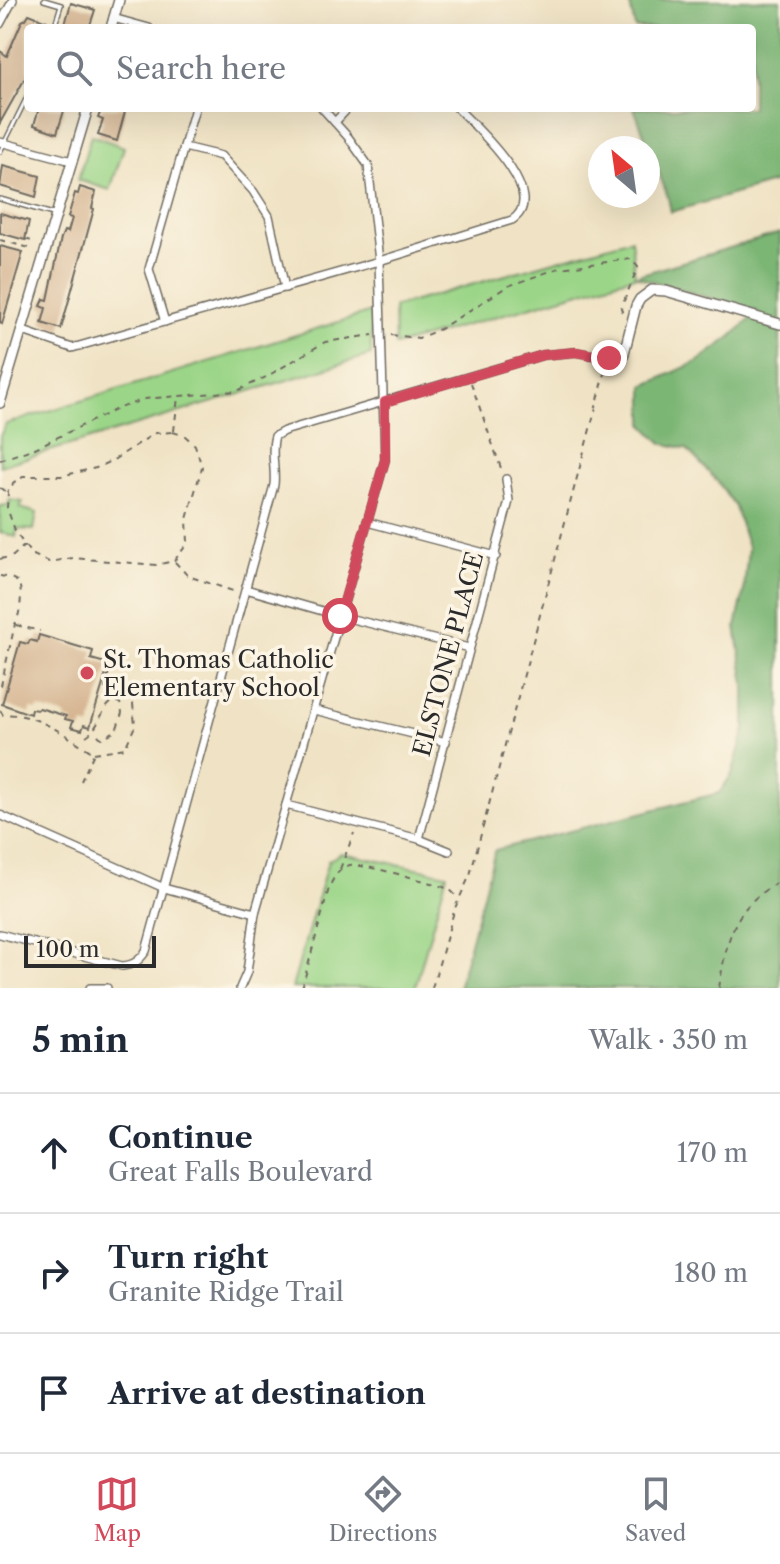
<!DOCTYPE html>
<html lang="en">
<head>
<meta charset="utf-8">
<style>
	:root { --surface:#fff; --page:#f6f6f7; --text:#1f2937; --muted:#747a83; --line:#e0e1e3; --accent:#d1495b }
	body { margin:0; font-family:"Libre Caslon Text",serif; background:var(--page); color:var(--text) }
	.compass { position:absolute; left:588px; top:136px; width:72px; height:72px; border-radius:50%; background:var(--surface); box-shadow:0 8px 32px #0002; rotate:331deg }
	.scale { position:absolute; left:24px; bottom:20px; width:132px; box-sizing:border-box; padding-left:8px; border:4px solid #2b2b2b; border-top:0; font-size:22px; line-height:28px; white-space:nowrap; color:#2b2b2b; -webkit-text-stroke:6px #fcf5e5; paint-order:stroke }
	.stop { position:absolute; width:24px; height:24px; margin:-18px; border:6px solid #d1495b; border-radius:50%; background:#fff }
	.stop.end { background:#d1495b; border-color:#fff; box-shadow:0 2px 8px #0008 }
	.list { margin:0; padding:0; list-style:none }
	h2 { display:flex; justify-content:space-between; align-items:center; height:104px; margin:0; padding:0 32px; font-size:34px }
	h2 small { font-size:26px; font-weight:400; color:var(--muted) }
	.list li { display:grid; grid-template-columns:52px 1fr auto; gap:24px; align-items:center; box-sizing:border-box; height:120px; padding:0 32px; border-top:2px solid var(--line) }
	.list b { display:block; font-size:30px; white-space:nowrap }
	.list p { margin:0; font-size:26px; white-space:nowrap; color:var(--muted) }
	.list em { font-size:26px; font-style:normal; color:var(--muted) }
	.icon { flex:none; width:44px; height:44px; fill:none; stroke:currentColor; stroke-width:2; stroke-linecap:round; stroke-linejoin:round }
	.map { position:relative; flex:none; width:780px; height:988px; overflow:hidden }
	.search { position:absolute; background:var(--surface); box-shadow:0 8px 32px #0002; left:24px; right:24px; top:24px; height:88px; display:flex; align-items:center; gap:20px; box-sizing:border-box; padding:0 28px; border-radius:8px; color:var(--muted); font-size:30px }
	.sheet { height:464px; background:var(--surface) }
	nav { display:flex; justify-content:space-around; align-items:center; box-sizing:border-box; height:112px; border-top:2px solid var(--line); background:var(--surface); font-size:22px; color:var(--muted) }
	nav a { display:grid; justify-items:center; gap:4px }
	nav .on { color:var(--accent) }
	.map>svg:first-child { display:block }
</style>
</head>
<body>
<div class="map">
<svg width="780" height="988" viewBox="0 0 780 988">
	<rect width="100%" height="100%" fill="#fcf5e5"/>
	<filter id="ink" filterUnits="userSpaceOnUse"><feTurbulence type="fractalNoise" baseFrequency=".0125" numOctaves="2"/><feDisplacementMap in="SourceGraphic" scale="16" xChannelSelector="R" yChannelSelector="G"/><feConvolveMatrix kernelMatrix="1 2 1 2 8 2 1 2 1" color-interpolation-filters="sRGB"/></filter>
	<filter id="wash" filterUnits="userSpaceOnUse"><feTurbulence type="fractalNoise" baseFrequency=".006" numOctaves="4" result="noise"/><feDisplacementMap in="SourceGraphic" scale="32" xChannelSelector="R" yChannelSelector="G"/><feGaussianBlur stdDeviation="1.8" result="paint"/><feColorMatrix in="noise" values="0 0 0 0 0 0 0 0 0 0 0 0 0 0 0 0 0 1.4 0 .05"/><feComposite in="paint" operator="in"/></filter>
	<g filter="url(#wash)">
		<rect width="100%" height="100%" fill="#f0e3c5"/>
		<g fill="#9bd588" stroke="#63805a" stroke-width="2">
			<path d="M91 135 124 147 110 190 78 180Z"/>
			<path d="M631 239 635 276 395 346 394 307Z"/>
			<path d="M371 312V355L0 466V436L6 424Z"/>
			<path d="M9 500 23 502 20 508 37 513 34 530 17 529 16 537 0 532V506L9 505Z"/>
			<path d="M341 853 447 874 415 988H292L328 861Z"/>
		</g>
		<g fill="#7cb674" stroke="#547050" stroke-width="2">
			<path d="M629 0H780V181L671 212 668 197 634 108H752V28H635Z"/>
			<path d="M780 233V988H458L495 850 719 793 732 774 745 729V684L736 627 744 590 748 548 735 507 717 481 687 449 662 443 644 425V386L697 362 731 337 758 312 635 276Z"/>
		</g>
		<g id="blocks">
			<g fill="#d6b592">
				<path d="M71 3 95 10 89 28H64Z"/>
				<path d="M29 14 47 21 44 28H28V73L0 123V51L7 56 22 21 26 19Z"/>
				<path d="M39 108H65L57 133 34 125Z"/>
				<path d="M102 108H126L117 141 98 135 103 120 98 118Z"/>
				<path d="M3 166 40 176 36 197 0 186Z"/>
				<path d="M80 187 96 192 92 208 94 209 61 329 42 323 46 308 41 306 44 299 48 300 61 238 64 231 68 232 72 218 68 217 75 193 78 194Z"/>
				<path d="M0 213 29 221 25 240 0 233Z"/>
				<path d="M0 246 23 252 2 324 0 323Z"/>
				<path d="M39 635 93 651 91 659 109 664 90 727 84 725 82 730 71 727 73 721 65 719 66 716 39 708 37 710 31 709 30 714 2 704 20 642 28 644 30 640 37 642Z"/>
			</g>
		</g>
	</g>
	<g filter="url(#ink)">
		<use href="#blocks" fill-opacity="0" stroke="#706b61" stroke-width="2"/>
		<g fill="none" stroke-linecap="round" stroke-linejoin="round">
			<g stroke="#706b61" stroke-width="6">
				<g id="service">
					<path d="M44 0 61 5 54 28"/>
					<path d="M0 152 28 95"/>
					<path d="M0 199 53 214"/>
				</g>
			</g>
			<g stroke="#706b61" stroke-width="10">
				<g id="minor">
					<path d="M113 18 149 28"/>
					<path d="M0 24 13 0"/>
					<path d="M335 122 348 108"/>
					<path d="M0 142 72 161"/>
					<path d="M184 147 221 156 253 191 269 216 285 288"/>
					<path d="M165 322 149 269 195 108"/>
					<path d="M23 331 72 348 379 261 512 220C551 195 476 127 457 108"/>
					<path d="M367 522 496 556"/>
					<path d="M246 589 340 616 469 648"/>
					<path d="M314 710 446 742"/>
					<path d="M286 805 419 839 449 851"/>
					<path d="M0 815 164 888 255 913"/>
					<path d="M419 839 509 501 506 479"/>
					<path d="M0 934 122 966C134 965 139 961 146 951L274 485C276 469 270 451 275 436L284 431 543 355 576 352 622 361"/>
					<path d="M90 988H107"/>
					<path d="M240 988 247 972 255 913 385 460 379 261 368 165 348 137 322 108"/>
				</g>
			</g>
			<g stroke="#706b61" stroke-width="12">
				<g id="tertiary">
					<path d="M111 28 119 0"/>
					<path d="M622 361 636 306 640 299 652 290 666 291 780 324"/>
					<path d="M0 403 88 108"/>
				</g>
			</g>
			<g stroke="#706b61" stroke-width="2" stroke-dasharray="6 6" stroke-linecap="butt">
				<path d="M25 239 35 242"/>
				<path d="M0 240 33 249"/>
				<path d="M391 335 419 338 440 329 508 286 559 268 631 259 638 267 621 308 624 315"/>
				<path d="M471 383 502 471"/>
				<path d="M174 431 178 397"/>
				<path d="M173 432 185 436 195 445 202 467 187 519 188 543 174 561 156 565 73 558 49 562 31 554 16 533 7 508 8 492 14 482 25 476H61L96 468 115 459 155 433Z"/>
				<path d="M0 460 35 448 119 408 145 399 237 391 266 377 325 342 373 335"/>
				<path d="M0 488 7 492"/>
				<path d="M0 559 13 556 24 546"/>
				<path d="M175 562 188 576 236 592"/>
				<path d="M0 576C6 577 16 578 19 584 23 593 20 616 15 624L0 690"/>
				<path d="M16 625 40 631"/>
				<path d="M0 710 3 715C35 711 69 738 94 753L81 781"/>
				<path d="M86 736C101 727 100 708 114 701L120 703 122 713 116 731 101 738 94 731"/>
				<path d="M94 753 125 748 135 726 133 704 124 697 105 688 111 663"/>
				<path d="M340 869 354 833"/>
				<path d="M302 988 329 888C333 878 339 868 350 865 359 863 441 884 450 890 455 894 455 895 457 900"/>
				<path d="M432 988 455 908 470 875 607 366"/>
				<path d="M719 988C727 939 732 907 780 881"/>
			</g>
			<use href="#service" stroke="#fff" stroke-width="3"/>
			<use href="#minor" stroke="#fff" stroke-width="7"/>
			<use href="#tertiary" stroke="#fff" stroke-width="9"/>
		</g>
	</g>
	<g fill="none" stroke-linecap="round" stroke-linejoin="round" filter="url(#ink)">
		<path stroke="#d1495b" stroke-width="10" d="M340 616 385 460V402L543 355 576 352 609 358"/>
	</g>
	<circle fill="#d1495b" stroke="#fcf5e5" stroke-width="3" cx="87" cy="673" r="8"/>
	<g text-anchor="middle" dominant-baseline="central" stroke-width="7" stroke-linejoin="round" paint-order="stroke">
		<g font-size="24" fill="#2b2b2b" stroke="#fcf5e5">
			<text transform="translate(448 654) rotate(-75)">ELSTONE PLACE</text>
		</g>
		<g font-size="24" fill="#2b2b2b" stroke="#fcf5e5" text-anchor="start">
			<text x="103" y="659">St. Thomas Catholic<tspan x="103" dy="28">Elementary School</tspan></text>
		</g>
	</g>
</svg>
<svg class="compass" viewBox="-18 -18 36 36"><path d="M0-13l5 13h-10z" fill="#e53935"/><path d="M0 13l5-13h-10z" fill="#747a83"/></svg>
<div class="scale">100 m</div>
<div class="stop" style="left:340px;top:616px"></div>
<div class="stop end" style="left:609px;top:358px"></div>
<div class="search"><svg class="icon" aria-label="search" viewBox="0 0 24 24"><circle cx="10" cy="10" r="6"/><path d="M15 15l6 6"/></svg>Search here</div>
</div>
<section class="sheet">
<h2>5 min<small>Walk · 350 m</small></h2>
<ul class="list">
<li><svg class="icon" aria-label="ahead" viewBox="0 0 24 24"><path d="M12 20V5M6 11l6-6 6 6"/></svg><div><b>Continue</b><p>Great Falls Boulevard</p></div><em>170 m</em></li>
<li><svg class="icon" aria-label="right" viewBox="0 0 24 24"><path d="M7 20v-9h11M14 6l5 5-5 5"/></svg><div><b>Turn right</b><p>Granite Ridge Trail</p></div><em>180 m</em></li>
<li><svg class="icon" aria-label="arrive" viewBox="0 0 24 24"><path d="M6 21V4h12l-3 4 3 4H6"/></svg><div><b>Arrive at destination</b></div></li>
</ul>
</section>
<nav>
<a class="on"><svg class="icon" aria-label="map" viewBox="0 0 24 24"><path d="M3 6l6-2 6 2 6-2v14l-6 2-6-2-6 2zM9 4v14M15 6v14"/></svg>Map</a>
<a><svg class="icon" aria-label="directions" viewBox="0 0 24 24"><path d="M12 3l9 9-9 9-9-9zM9 14v-3h6M13 9l2 2-2 2"/></svg>Directions</a>
<a><svg class="icon" aria-label="saved" viewBox="0 0 24 24"><path d="M7 4h10v16l-5-4-5 4z"/></svg>Saved</a>
</nav>
</body>
</html>
